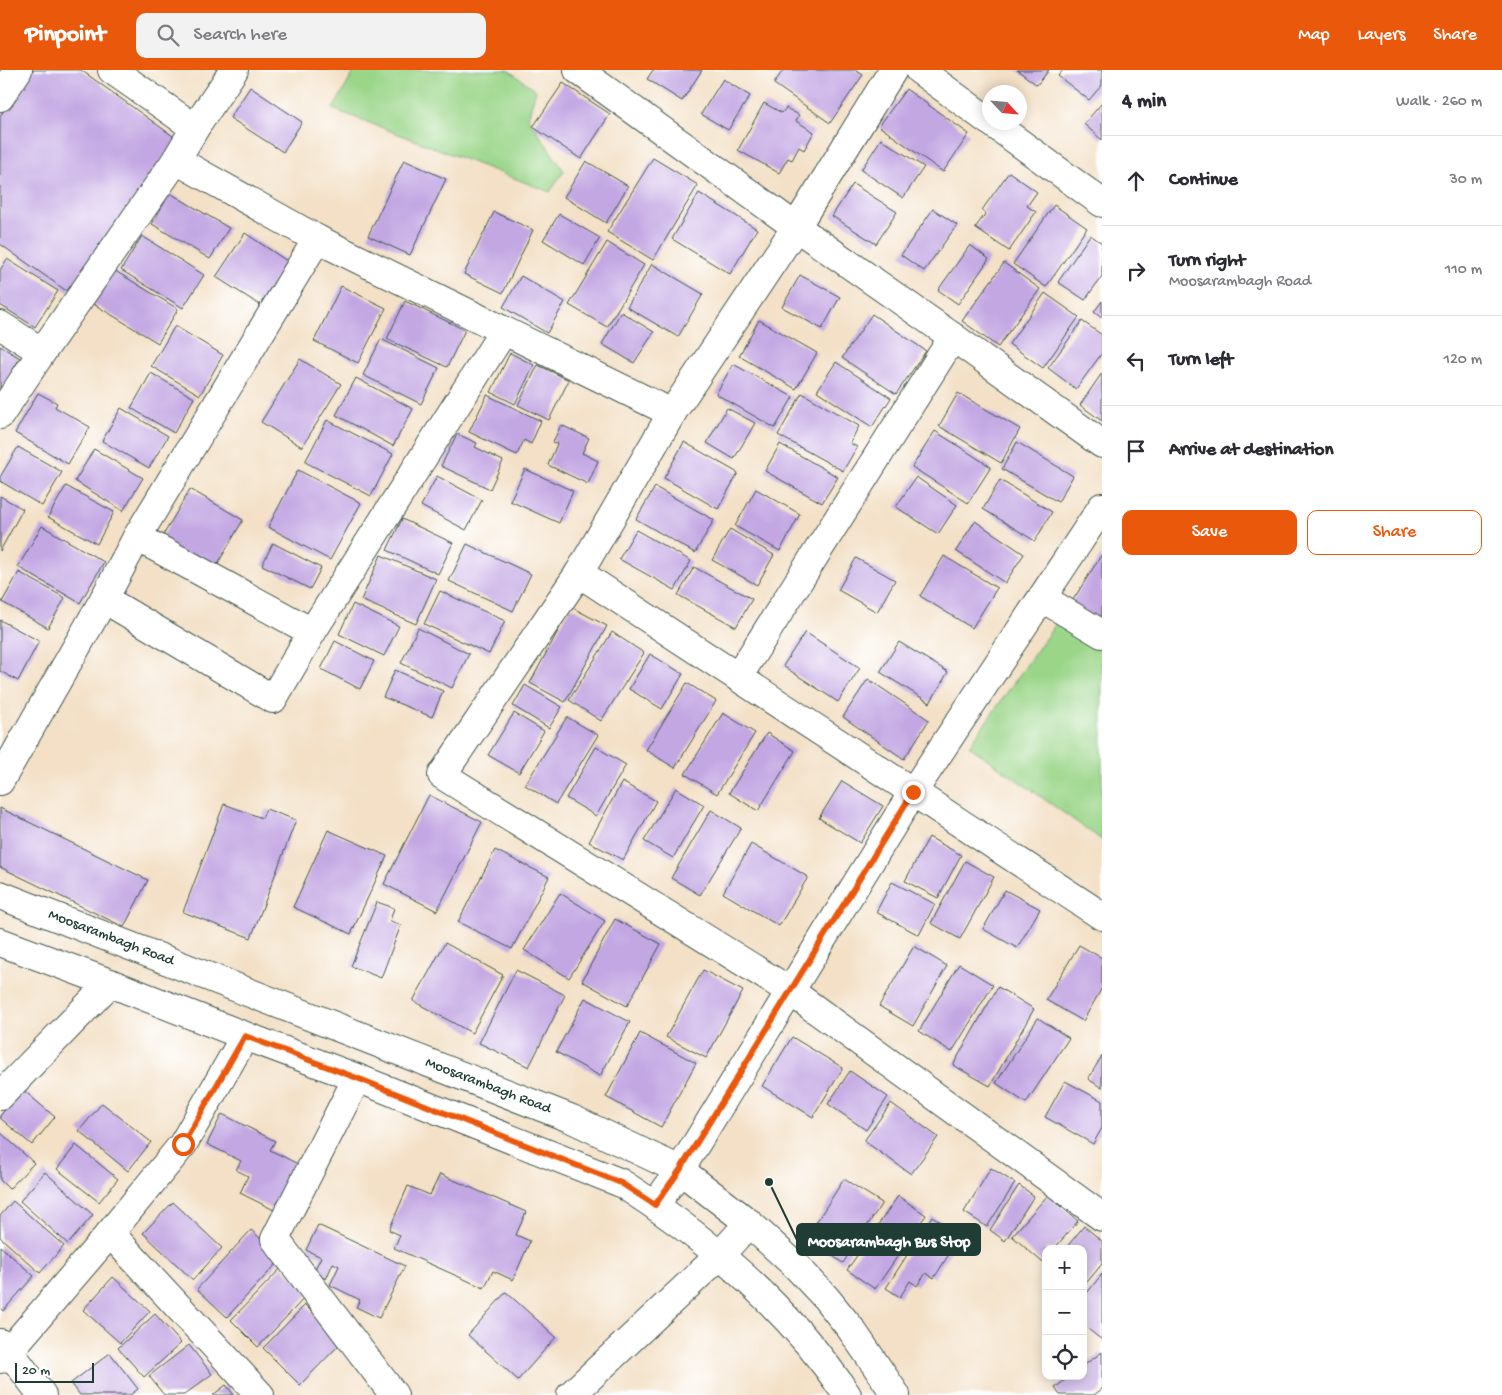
<!DOCTYPE html>
<html lang="en">
<head>
<meta charset="utf-8">
<style>
	:root { --surface:#fff; --page:#f2f2f3; --text:#2b2b33; --muted:#7c7c81; --line:#e1e1e2; --accent:#ea580c }
	body { margin:0; font-family:"Gochi Hand",sans-serif; background:var(--page); color:var(--text) }
	.controls { position:absolute; right:15px; bottom:15px; display:grid; overflow:hidden; border-radius:10px; box-shadow:0 2px 12px #0003 }
	.controls button { width:45px; height:45px; display:grid; place-items:center; padding:0; border:0; border-bottom:1px solid var(--line); background:var(--surface); color:var(--text); font:25px sans-serif }
	.compass { position:absolute; left:982px; top:15px; width:45px; height:45px; border-radius:50%; background:var(--surface); box-shadow:0 2px 12px #0003; rotate:116deg }
	.scale { position:absolute; left:15px; bottom:12px; width:79px; box-sizing:border-box; padding-left:5px; border:2px solid #1f3d34; border-top:0; font-size:14px; line-height:18px; white-space:nowrap; color:#1f3d34; -webkit-text-stroke:4px #fff; paint-order:stroke }
	.stop { position:absolute; width:15px; height:15px; margin:-11px; border:4px solid #ea580c; border-radius:50%; background:#fff }
	.stop.end { background:#ea580c; border-color:#fff; box-shadow:0 1px 5px #0008 }
	.list { margin:0; padding:0; list-style:none }
	h2 { display:flex; justify-content:space-between; align-items:center; height:65px; margin:0; padding:0 20px; font-size:21px }
	h2 small { font-size:16px; font-weight:400; color:var(--muted) }
	.list li { display:grid; grid-template-columns:32px 1fr auto; gap:15px; align-items:center; box-sizing:border-box; height:90px; padding:0 20px; border-top:1px solid var(--line) }
	.list b { display:block; font-size:19px; white-space:nowrap }
	.list p { margin:0; font-size:16px; white-space:nowrap; color:var(--muted) }
	.list em { font-size:16px; font-style:normal; color:var(--muted) }
	.actions { display:flex; gap:10px; padding:15px 20px }
	.actions a { flex:1; padding:11px 0; border:1px solid var(--accent); border-radius:10px; text-align:center; font-size:18px; color:var(--accent) }
	.actions .main { background:var(--accent); color:#fff }
	.icon { flex:none; width:28px; height:28px; fill:none; stroke:currentColor; stroke-width:2; stroke-linecap:round; stroke-linejoin:round }
	.map { position:relative; flex:none; width:1102px; height:1325px; overflow:hidden }
	header { display:flex; align-items:center; gap:30px; box-sizing:border-box; height:70px; padding:0 25px; background:var(--accent); color:#fff }
	header strong { font-size:24px }
	nav { display:flex; gap:28px; margin-inline-start:auto; font-size:18px }
	.search { width:350px; height:45px; background:var(--page); display:flex; align-items:center; gap:12px; box-sizing:border-box; padding:0 18px; border-radius:10px; color:var(--muted); font-size:19px }
	main { display:flex }
	aside { flex:1; background:var(--surface) }
	.map>svg:first-child { display:block }
</style>
</head>
<body>
<header>
<strong>Pinpoint</strong>
<div class="search"><svg class="icon" aria-label="search" viewBox="0 0 24 24"><circle cx="10" cy="10" r="6"/><path d="M15 15l6 6"/></svg>Search here</div>
<nav><a>Map</a><a>Layers</a><a>Share</a></nav>
</header>
<main>
<div class="map">
<svg width="1102" height="1325" viewBox="0 0 1102 1325">
	<rect width="100%" height="100%" fill="#fff"/>
	<filter id="ink" filterUnits="userSpaceOnUse"><feTurbulence type="fractalNoise" baseFrequency=".02" numOctaves="2"/><feDisplacementMap in="SourceGraphic" scale="10" xChannelSelector="R" yChannelSelector="G"/><feConvolveMatrix kernelMatrix="1 2 1 2 8 2 1 2 1" color-interpolation-filters="sRGB"/></filter>
	<filter id="wash" filterUnits="userSpaceOnUse"><feTurbulence type="fractalNoise" baseFrequency=".0096" numOctaves="4" result="noise"/><feDisplacementMap in="SourceGraphic" scale="20" xChannelSelector="R" yChannelSelector="G"/><feGaussianBlur stdDeviation="1.12" result="paint"/><feColorMatrix in="noise" values="0 0 0 0 0 0 0 0 0 0 0 0 0 0 0 0 0 1.4 0 .05"/><feComposite in="paint" operator="in"/></filter>
	<g filter="url(#wash)">
		<rect width="100%" height="100%" fill="#f3e0c6"/>
		<g fill="#9ad588" stroke="#5c895e">
			<path d="M355 0H508L536 20 528 48 564 101 550 122 333 39Z"/>
			<path d="M1057 552 1102 579V770L969 676Z"/>
		</g>
		<g id="blocks">
			<g fill="#c3a7e3">
				<path d="M33 0H81L177 69 68 222 0 174V46Z"/>
				<path d="M653 0H702L682 31 647 9Z"/>
				<path d="M783 0H855L863 5 830 53 774 14Z"/>
				<path d="M1017 0H1049L1037 15Z"/>
				<path d="M1063 0H1102V15L1089 30 1058 6Z"/>
				<path d="M723 9 750 26 728 60 701 44Z"/>
				<path d="M563 13 610 44 581 89 533 57Z"/>
				<path d="M250 17 302 52 283 82 230 48Z"/>
				<path d="M906 19 969 64 943 102 879 56Z"/>
				<path d="M764 33 782 43 786 38 799 45 796 51 814 62 804 80 799 77 792 90 788 88 779 103 738 80Z"/>
				<path d="M1102 33V70L1084 54Z"/>
				<path d="M881 69 924 97 903 128 861 100Z"/>
				<path d="M653 88 698 115 653 190 607 162Z"/>
				<path d="M404 90 446 109 410 185 368 166Z"/>
				<path d="M586 91 628 116 606 153 564 127Z"/>
				<path d="M1009 102 1037 122 1027 136 1036 142 1009 181 975 158 986 143 982 140Z"/>
				<path d="M853 114 897 142 876 174 832 146Z"/>
				<path d="M170 123 229 158 210 189 152 154Z"/>
				<path d="M699 123 757 159 730 204 672 169Z"/>
				<path d="M1054 135 1087 158 1046 217 1013 194Z"/>
				<path d="M933 139 957 155 924 201 901 185Z"/>
				<path d="M494 142 533 160 503 223 464 204Z"/>
				<path d="M559 144 600 168 584 195 543 170Z"/>
				<path d="M245 163 287 191 260 235 216 207Z"/>
				<path d="M1090 165 1102 173V206L1085 230 1058 212Z"/>
				<path d="M142 166 204 205 183 238 121 200Z"/>
				<path d="M607 172 644 195 607 257 569 235Z"/>
				<path d="M970 175 989 189 958 234 938 220Z"/>
				<path d="M7 189 58 221 35 257 0 235V200Z"/>
				<path d="M1004 193 1040 219 998 277 962 251Z"/>
				<path d="M652 194 703 224 678 267 627 237Z"/>
				<path d="M112 199 178 239 158 273 92 233Z"/>
				<path d="M800 205 840 227 822 259 782 237Z"/>
				<path d="M521 206 565 232 547 263 503 237Z"/>
				<path d="M341 216 386 238 358 293 314 271Z"/>
				<path d="M1045 223 1079 247 1043 298 1009 274Z"/>
				<path d="M405 231 465 260 447 297 387 269Z"/>
				<path d="M1102 231V248L1094 242Z"/>
				<path d="M621 242 654 262 634 293 602 274Z"/>
				<path d="M872 244 926 281 896 324 842 288Z"/>
				<path d="M759 250 817 283 796 319 739 286Z"/>
				<path d="M1082 251 1102 265V283L1076 319 1048 298Z"/>
				<path d="M175 256 223 285 200 325 151 296Z"/>
				<path d="M381 269 439 298 421 334 363 305Z"/>
				<path d="M0 276 20 288 0 322Z"/>
				<path d="M510 283 534 295 515 334 491 322Z"/>
				<path d="M300 289 341 314 302 377 261 352Z"/>
				<path d="M836 292 891 328 872 357 817 321Z"/>
				<path d="M733 294 793 327 775 358 716 324Z"/>
				<path d="M538 295 569 310 549 350 518 335Z"/>
				<path d="M151 303 194 328 174 363 131 338Z"/>
				<path d="M1102 303V351L1080 335Z"/>
				<path d="M356 308 413 339 393 376 336 345Z"/>
				<path d="M38 323 57 333 55 337 90 357 68 394 15 363Z"/>
				<path d="M802 323 859 356 850 373 857 377 843 401 778 365Z"/>
				<path d="M958 323 1020 359 1001 393 939 356Z"/>
				<path d="M487 325 541 351 531 374 524 370 517 385 469 362Z"/>
				<path d="M121 338 168 366 149 398 102 371Z"/>
				<path d="M727 338 755 353 734 389 707 373Z"/>
				<path d="M327 350 393 384 371 426 305 392Z"/>
				<path d="M561 355 589 368 582 383 598 391 588 414 548 395 557 374 553 372Z"/>
				<path d="M935 361 991 397 968 433 912 397Z"/>
				<path d="M457 364 477 373 475 377 503 391 490 419 441 396Z"/>
				<path d="M684 372 738 403 718 439 664 408Z"/>
				<path d="M1017 372 1073 406 1058 432 1002 399Z"/>
				<path d="M780 374 838 407 822 433 765 401Z"/>
				<path d="M18 377 62 402 42 436 0 411V407Z"/>
				<path d="M94 379 143 408 123 441 75 411Z"/>
				<path d="M525 399 573 421 559 453 510 431Z"/>
				<path d="M298 400 361 433 330 490 268 457Z"/>
				<path d="M437 406 482 430 466 460 421 436Z"/>
				<path d="M916 407 957 435 938 464 896 437Z"/>
				<path d="M1000 410 1052 442 1035 471 983 439Z"/>
				<path d="M66 416 114 442 97 474 48 447Z"/>
				<path d="M655 417 714 450 695 483 636 449Z"/>
				<path d="M190 419 243 450 213 502 160 471Z"/>
				<path d="M756 419 800 444 780 481 735 456Z"/>
				<path d="M0 426 23 439 0 481Z"/>
				<path d="M402 449 453 473 438 504 387 480Z"/>
				<path d="M975 451 1024 484 1005 513 956 481Z"/>
				<path d="M42 456 104 492 80 533 18 497Z"/>
				<path d="M730 459 774 485 757 515 712 490Z"/>
				<path d="M636 460 691 491 675 520 619 489Z"/>
				<path d="M273 473 321 498 310 519 262 495Z"/>
				<path d="M467 474 531 504 513 541 449 511Z"/>
				<path d="M1102 484V552L1071 533Z"/>
				<path d="M381 485 436 509 416 554 361 530Z"/>
				<path d="M944 486 997 518 972 558 920 526Z"/>
				<path d="M856 488 895 510 877 542 838 520Z"/>
				<path d="M694 497 752 529 736 557 678 525Z"/>
				<path d="M19 502 65 528 48 558 2 532Z"/>
				<path d="M440 521 505 551 489 584 424 554Z"/>
				<path d="M353 534 399 556 384 586 339 564Z"/>
				<path d="M571 537 607 556 565 632 530 613Z"/>
				<path d="M0 550 39 571 18 611 0 601Z"/>
				<path d="M418 558 469 584 452 618 401 593Z"/>
				<path d="M612 562 644 583 601 651 569 630Z"/>
				<path d="M805 562 860 598 838 632 783 596Z"/>
				<path d="M335 571 374 591 360 619 321 599Z"/>
				<path d="M899 572 948 602 930 633 880 602Z"/>
				<path d="M650 584 683 604 662 639 629 619Z"/>
				<path d="M395 600 443 621 432 647 383 627Z"/>
				<path d="M868 609 929 650 904 689 843 647Z"/>
				<path d="M687 613 716 631 675 698 646 680Z"/>
				<path d="M525 615 562 637 549 658 513 636Z"/>
				<path d="M514 643 544 661 519 703 488 685Z"/>
				<path d="M723 643 755 663 717 724 685 704Z"/>
				<path d="M567 647 598 665 556 734 525 715Z"/>
				<path d="M767 663 795 681 758 741 729 723Z"/>
				<path d="M596 677 626 695 596 746 566 728Z"/>
				<path d="M842 711 883 736 860 773 819 748Z"/>
				<path d="M622 712 656 731 623 790 589 772Z"/>
				<path d="M676 718 704 735 673 788 644 771Z"/>
				<path d="M429 725 482 752 437 841 384 814Z"/>
				<path d="M224 734 262 748 266 739 296 750 251 868 183 842Z"/>
				<path d="M0 738 148 810 124 857 0 797Z"/>
				<path d="M711 740 741 758 700 825 671 808Z"/>
				<path d="M328 760 387 786 351 864 293 837Z"/>
				<path d="M929 767 961 785 938 828 905 811Z"/>
				<path d="M751 774 808 807 779 856 723 823Z"/>
				<path d="M495 780 549 807 512 879 458 852Z"/>
				<path d="M965 791 994 807 960 869 931 853Z"/>
				<path d="M892 812 935 834 919 865 876 842Z"/>
				<path d="M1005 820 1040 839 1017 878 983 859Z"/>
				<path d="M560 823 605 851 569 908 524 880Z"/>
				<path d="M377 832 394 838 390 851 401 855 381 908 351 896Z"/>
				<path d="M615 849 661 874 627 936 582 911Z"/>
				<path d="M445 873 503 905 472 963 413 931Z"/>
				<path d="M1079 875 1102 888V918L1083 951 1046 930Z"/>
				<path d="M914 876 947 896 913 956 879 936Z"/>
				<path d="M959 894 993 915 952 982 919 961Z"/>
				<path d="M516 900 565 925 529 997 479 973Z"/>
				<path d="M703 900 743 921 706 988 666 967Z"/>
				<path d="M998 917 1034 939 990 1016 953 995Z"/>
				<path d="M585 928 630 952 600 1006 556 982Z"/>
				<path d="M1038 948 1069 968 1026 1033 996 1013Z"/>
				<path d="M640 963 696 993 661 1057 606 1027Z"/>
				<path d="M792 967 843 998 813 1047 762 1016Z"/>
				<path d="M1102 986V1018L1088 1009Z"/>
				<path d="M850 1001 888 1027 866 1060 828 1034Z"/>
				<path d="M1065 1011 1102 1031V1058L1093 1074 1045 1047Z"/>
				<path d="M22 1019 55 1047 32 1075 0 1048V1046Z"/>
				<path d="M102 1033 151 1072 128 1101 79 1061Z"/>
				<path d="M891 1033 938 1067 911 1104 864 1071Z"/>
				<path d="M222 1044 275 1071 270 1080 306 1098 282 1144 240 1123 248 1106 236 1100 241 1091 207 1074Z"/>
				<path d="M0 1062 34 1093 9 1119 0 1110Z"/>
				<path d="M76 1075 118 1109 99 1132 57 1099Z"/>
				<path d="M991 1098 1015 1113 987 1157 964 1142Z"/>
				<path d="M45 1102 93 1145 68 1174 20 1131Z"/>
				<path d="M440 1104 526 1142 516 1165 530 1171 513 1210 493 1201 484 1218 394 1178 400 1165 389 1160 408 1116 430 1125Z"/>
				<path d="M844 1109 882 1133 843 1193 806 1168Z"/>
				<path d="M1019 1115 1034 1126 1005 1171 990 1160Z"/>
				<path d="M1048 1125 1078 1151 1054 1179H1046V1188L1042 1192 1012 1166Z"/>
				<path d="M898 1126 926 1145 875 1219 847 1200Z"/>
				<path d="M13 1131 64 1176 40 1203 0 1167V1146Z"/>
				<path d="M173 1132 222 1178 193 1210 143 1163Z"/>
				<path d="M932 1146 961 1165 934 1208 926 1203 917 1216 910 1211 900 1227 886 1218Z"/>
				<path d="M318 1155 405 1196 379 1248 356 1237 360 1230 330 1215 339 1196 333 1193 326 1209 313 1203 321 1187 306 1180Z"/>
				<path d="M1084 1156 1102 1171V1194L1083 1217V1179H1065Z"/>
				<path d="M251 1160 282 1188 227 1247 197 1219Z"/>
				<path d="M0 1176 34 1206 3 1241 0 1238Z"/>
				<path d="M282 1197 309 1223 258 1277 231 1250Z"/>
				<path d="M1102 1204V1270L1083 1255V1228Z"/>
				<path d="M113 1207 150 1241 120 1273 83 1240Z"/>
				<path d="M506 1222 556 1267 518 1310 468 1265Z"/>
				<path d="M305 1235 342 1272 300 1315 263 1278Z"/>
				<path d="M155 1244 181 1273 144 1307 118 1278Z"/>
				<path d="M189 1275 212 1304 184 1325H164L149 1306Z"/>
				<path d="M1102 1282V1319L1094 1325H1060L1055 1318 1070 1306H1083V1296Z"/>
				<path d="M110 1283 138 1319 130 1325H80L71 1313Z"/>
				<path d="M226 1315 234 1325H213Z"/>
			</g>
		</g>
	</g>
	<g filter="url(#ink)">
		<use href="#blocks" fill-opacity="0" stroke="#3f554a" stroke-width="1"/>
		<g fill="none" stroke-linecap="round" stroke-linejoin="round">
			<g stroke="#3f554a" stroke-width="30">
				<g id="minor">
					<path d="M112 0 195 58"/>
					<path d="M578 0 796 157 953 267 1102 374"/>
					<path d="M893 0 796 157 672 343 579 503 442 705 790 921 1102 1147"/>
					<path d="M919 0 989 51"/>
					<path d="M0 27 18 0"/>
					<path d="M991 52 1102 133"/>
					<path d="M176 90 317 169 672 343"/>
					<path d="M0 255 42 282"/>
					<path d="M0 345 42 282 176 90 195 58 234 0"/>
					<path d="M137 467 312 562"/>
					<path d="M579 503 1102 846"/>
					<path d="M1042 528 1102 564"/>
					<path d="M104 529 273 629 312 562 503 262"/>
					<path d="M738 607 953 267"/>
					<path d="M0 711 104 529 137 467 317 169"/>
					<path d="M357 1008 275 1169 394 1325"/>
					<path d="M0 1026 110 913"/>
					<path d="M655 1135 680 1100 913 722 1102 437"/>
					<path d="M110 1163 260 1325"/>
					<path d="M0 1273 9 1281 42 1325"/>
					<path d="M0 1289 9 1281 110 1163 183 1074 245 966"/>
					<path d="M571 1325 720 1185 749 1153"/>
				</g>
			</g>
			<g stroke="#3f554a" stroke-width="30">
				<g id="major">
					<path d="M0 825 572 1049 680 1100 749 1153 797 1197 826 1228 851 1259 896 1325"/>
					<path d="M0 872 110 913 245 966 357 1008 621 1113C708 1169 789 1238 847 1325"/>
				</g>
			</g>
			<use href="#minor" stroke="#fff" stroke-width="28"/>
			<use href="#major" stroke="#fff" stroke-width="28"/>
		</g>
	</g>
	<g fill="none" stroke-linecap="round" stroke-linejoin="round" filter="url(#ink)">
		<path stroke="#ea580c" stroke-width="6" d="M183 1074 245 966 357 1008 621 1113 655 1135 680 1100 913 722"/>
	</g>
	<g text-anchor="middle" dominant-baseline="central" stroke-width="4.5" stroke-linejoin="round" paint-order="stroke">
		<g font-size="15" fill="#1f3d34" stroke="#fff">
			<text transform="translate(111 868) rotate(21)">Moosarambagh Road</text>
			<text transform="translate(488 1016) rotate(21)">Moosarambagh Road</text>
		</g>
	</g>
	<path fill="none" stroke="#1f3d34" stroke-width="2" d="M769 1112L797 1170"/>
	<circle fill="#1f3d34" stroke="#fff" stroke-width="2" cx="769" cy="1112" r="5"/>
	<rect fill="#1f3d34" stroke="#1f3d34" stroke-width="2" x="797" y="1154" width="183" height="31" rx="5"/>
	<g font-size="16" text-anchor="middle" font-weight="bold" fill="#fff">
		<text x="889" y="1176">Moosarambagh Bus Stop</text>
	</g>
</svg>
<div class="controls">
<button>+</button>
<button>−</button>
<button><svg class="icon" aria-label="locate" viewBox="0 0 24 24"><circle cx="12" cy="12" r="6"/><path d="M12 2v4M12 18v4M2 12h4M18 12h4"/></svg></button>
</div>
<svg class="compass" viewBox="-18 -18 36 36"><path d="M0-13l5 13h-10z" fill="#e53935"/><path d="M0 13l5-13h-10z" fill="#7c7c81"/></svg>
<div class="scale">20 m</div>
<div class="stop" style="left:183px;top:1074px"></div>
<div class="stop end" style="left:913px;top:722px"></div>
</div>
<aside>
<h2>4 min<small>Walk · 260 m</small></h2>
<ul class="list">
<li><svg class="icon" aria-label="ahead" viewBox="0 0 24 24"><path d="M12 20V5M6 11l6-6 6 6"/></svg><div><b>Continue</b></div><em>30 m</em></li>
<li><svg class="icon" aria-label="right" viewBox="0 0 24 24"><path d="M7 20v-9h11M14 6l5 5-5 5"/></svg><div><b>Turn right</b><p>Moosarambagh Road</p></div><em>110 m</em></li>
<li><svg class="icon" aria-label="left" viewBox="0 0 24 24"><path d="M17 20v-9H6M10 6l-5 5 5 5"/></svg><div><b>Turn left</b></div><em>120 m</em></li>
<li><svg class="icon" aria-label="arrive" viewBox="0 0 24 24"><path d="M6 21V4h12l-3 4 3 4H6"/></svg><div><b>Arrive at destination</b></div></li>
</ul>
<div class="actions"><a class="main">Save</a><a>Share</a></div>
</aside>
</main>
</body>
</html>
